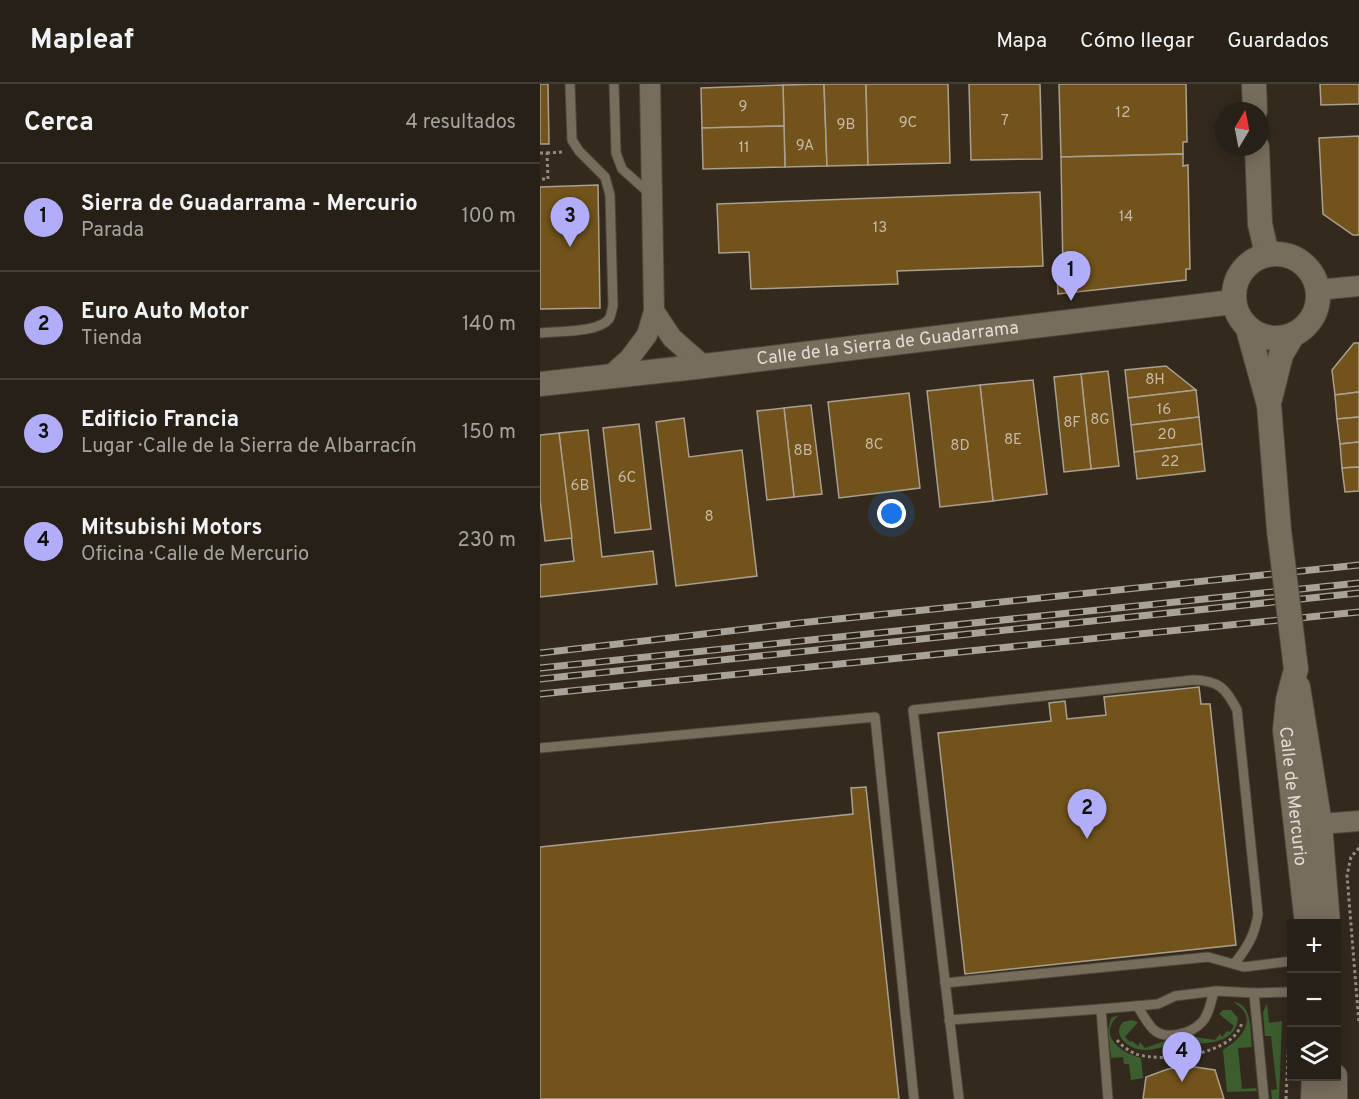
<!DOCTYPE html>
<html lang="es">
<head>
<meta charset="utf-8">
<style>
	:root { --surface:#262016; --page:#322d23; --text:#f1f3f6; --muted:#a4a3a1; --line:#423e35; --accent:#b2adf9 }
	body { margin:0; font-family:Overpass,sans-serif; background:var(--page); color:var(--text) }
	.controls { position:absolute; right:18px; bottom:18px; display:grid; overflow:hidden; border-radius:0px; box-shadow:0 3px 15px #0003 }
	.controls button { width:54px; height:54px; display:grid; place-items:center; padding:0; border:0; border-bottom:2px solid var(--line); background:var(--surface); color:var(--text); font:30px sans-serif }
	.compass { position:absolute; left:675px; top:18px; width:54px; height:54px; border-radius:50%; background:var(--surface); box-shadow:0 3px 15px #0003; rotate:10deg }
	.you { position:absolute; left:352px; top:430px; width:21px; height:21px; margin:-15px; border:4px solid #fff; border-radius:50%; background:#1a73e8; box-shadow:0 0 0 9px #1a73e833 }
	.badge { display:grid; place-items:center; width:39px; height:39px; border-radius:50%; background:var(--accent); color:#111; font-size:20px; font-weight:700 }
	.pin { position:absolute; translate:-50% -50px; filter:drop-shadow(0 2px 3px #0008) }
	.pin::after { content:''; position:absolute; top:32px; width:21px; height:18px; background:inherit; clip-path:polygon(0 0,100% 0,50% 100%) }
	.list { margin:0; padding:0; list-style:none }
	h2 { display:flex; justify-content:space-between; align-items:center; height:78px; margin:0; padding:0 24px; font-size:26px }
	h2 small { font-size:20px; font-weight:400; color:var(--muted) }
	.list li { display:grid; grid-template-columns:39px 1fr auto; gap:18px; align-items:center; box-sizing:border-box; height:108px; padding:0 24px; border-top:2px solid var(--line) }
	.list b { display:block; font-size:22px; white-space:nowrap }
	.list p { margin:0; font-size:20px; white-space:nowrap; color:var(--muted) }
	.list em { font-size:20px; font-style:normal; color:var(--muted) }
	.icon { flex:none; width:33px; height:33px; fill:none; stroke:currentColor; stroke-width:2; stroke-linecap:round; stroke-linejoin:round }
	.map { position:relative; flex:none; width:819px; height:1015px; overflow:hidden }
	header { display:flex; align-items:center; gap:36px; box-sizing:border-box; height:84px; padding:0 30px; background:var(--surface); border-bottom:2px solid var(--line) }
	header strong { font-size:28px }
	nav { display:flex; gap:33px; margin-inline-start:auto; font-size:21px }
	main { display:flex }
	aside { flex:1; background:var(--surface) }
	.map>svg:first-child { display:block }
</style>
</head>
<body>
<header>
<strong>Mapleaf</strong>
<nav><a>Mapa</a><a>Cómo llegar</a><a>Guardados</a></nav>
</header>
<main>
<aside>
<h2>Cerca<small>4 resultados</small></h2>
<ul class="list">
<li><span class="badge">1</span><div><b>Sierra de Guadarrama - Mercurio</b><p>Parada</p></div><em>100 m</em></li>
<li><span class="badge">2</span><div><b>Euro Auto Motor</b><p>Tienda</p></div><em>140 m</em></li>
<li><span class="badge">3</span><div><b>Edificio Francia</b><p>Lugar · Calle de la Sierra de Albarracín</p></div><em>150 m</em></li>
<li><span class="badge">4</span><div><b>Mitsubishi Motors</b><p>Oficina · Calle de Mercurio</p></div><em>230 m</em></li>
</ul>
</aside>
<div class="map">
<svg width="819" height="1015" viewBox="0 0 819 1015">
	<rect width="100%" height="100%" fill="#332a1d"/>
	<g fill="#3c5d2e">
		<path d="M693 918C713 919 710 948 712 963L698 964 702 1005 716 1004 717 1007 687 1008 683 966C702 955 720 933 693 918Z"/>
		<path d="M727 920 729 939 742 937 739 1015H732L731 1006 737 1005 731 952H725L723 928Z"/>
		<path d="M683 926H691L698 934C695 958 674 958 655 960L656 953 675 956 680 950 682 953 687 947 690 948 694 942 679 930Z"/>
		<path d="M579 931C556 951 581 969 601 974L603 994 591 996 589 980H584L583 973 571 974 568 947 571 934Z"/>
		<path d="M591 936 598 938 585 953 590 958 592 957 598 962 600 958 605 964 625 957 627 962C620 964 611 966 603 966 589 965 571 951 583 938Z"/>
	</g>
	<g fill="#71531b" stroke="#aba08f" stroke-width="1.5">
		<path d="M0 0H8L9 60H0Z"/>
		<path d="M284 0 287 82 245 83 243 1Z"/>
		<path d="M284 0H326L328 81 287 82Z"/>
		<path d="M326 0H408L410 79 328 81Z"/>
		<path d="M429 0H500L502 75 431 76Z"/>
		<path d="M519 0H646L647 58H643V70L521 73Z"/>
		<path d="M780 0H819V20L781 21Z"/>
		<path d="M243 1 244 42 162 44 161 4Z"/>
		<path d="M244 42 245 83 163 85 162 44Z"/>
		<path d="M819 52V151H813L783 130 779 54Z"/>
		<path d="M643 70V82L648 81 650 185H646V196L518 210 517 189H523L521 73Z"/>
		<path d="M58 101 60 224 0 225V103Z"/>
		<path d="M500 108 503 182 357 187 358 200 211 205 209 168 179 169 177 120Z"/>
		<path d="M814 259H819V308L795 311 792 286Z"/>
		<path d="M626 282 656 306 588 314 585 286Z"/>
		<path d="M568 287 579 382 551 385 541 290Z"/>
		<path d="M541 290 551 385 524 388 514 293Z"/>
		<path d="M493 296 507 410 453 417 440 301Z"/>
		<path d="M440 301 453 417 400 423 387 307Z"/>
		<path d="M656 306 659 333 591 341 588 314Z"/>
		<path d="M819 308V333L797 335 795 311Z"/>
		<path d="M369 309 380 404 299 414 288 318Z"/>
		<path d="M271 321 282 410 254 413 244 324Z"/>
		<path d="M244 324 254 413 227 416 217 327Z"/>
		<path d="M659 333 662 360 594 368 591 341Z"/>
		<path d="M819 333V358L800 360 797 335Z"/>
		<path d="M144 334 149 373 202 366 217 492 136 502 116 338Z"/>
		<path d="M99 340 111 445 75 449 63 344Z"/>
		<path d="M48 346 62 473 113 467 117 500 0 513V481L34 477 19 349Z"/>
		<path d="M19 349 32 454 5 457 0 416V351Z"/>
		<path d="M819 358V383L802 384 800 360Z"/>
		<path d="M662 360 665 387 597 395 594 368Z"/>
		<path d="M819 383V407L805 408 802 384Z"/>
		<path d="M659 603 661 620H670L696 861 425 890 398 649 511 637 509 619 525 617 527 635 566 631 564 613Z"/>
		<path d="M326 703 359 1015H0V763L313 730 311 704Z"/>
		<path d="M642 983H655L675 986 684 1015H603L606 993 628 985Z"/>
	</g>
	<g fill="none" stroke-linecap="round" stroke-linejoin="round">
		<g stroke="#4f473c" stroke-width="11">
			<g id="service">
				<path d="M74 0 76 69 82 85 110 110"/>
				<path d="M0 249C17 247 58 249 69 235 71 232 72 225 73 222L70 111 65 93 39 67 32 56 30 0"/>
				<path d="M0 664 335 633 374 1015"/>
				<path d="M405 899 668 873 704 883 752 877"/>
				<path d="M714 909 724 1015"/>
				<path d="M597 922C602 929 607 939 613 945 625 957 651 950 662 938 669 931 671 917 674 907"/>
				<path d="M409 936 561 925"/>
				<path d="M419 1015 373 626 653 596C678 596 686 604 697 626L718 830C715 851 707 864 694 880"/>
				<path d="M568 1015 561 925 618 920 635 912 677 907 714 909 752 908"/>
			</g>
		</g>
		<g stroke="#4f473c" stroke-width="22">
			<g id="minor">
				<path d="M778 206 819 202"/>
				<path d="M114 227 132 254 164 282"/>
				<path d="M69 293 89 275 107 251 114 227 110 0"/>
				<path d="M769 730 780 740 819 737"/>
			</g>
		</g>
		<g stroke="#4f473c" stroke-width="26">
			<g id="tertiary">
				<path d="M714 0 715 27"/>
				<path d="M717 63 720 140 727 170"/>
				<circle cx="736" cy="212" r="42"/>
				<path d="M708 245 729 321 739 446"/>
				<path id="s1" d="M0 300 164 282 693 218"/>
				<path d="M730 315 741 271 752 252"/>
				<path id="s2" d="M756 585 748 616 745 646 767 840"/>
				<path d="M758 603 780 740 788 840"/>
				<path d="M773 1015 774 992"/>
				<path d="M795 1015V992"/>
			</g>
		</g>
		<g stroke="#938b81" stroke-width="3" stroke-dasharray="3 3" stroke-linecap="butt">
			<path d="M0 69H7L8 95H0"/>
			<path d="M7 69 23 68"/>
			<path d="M819 764 811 773 807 791 819 940"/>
			<path d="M577 956C582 962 589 967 596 970 623 979 695 971 702 938"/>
			<path d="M640 964 642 983"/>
			<path d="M746 1015 750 932"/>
		</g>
		<use href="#service" stroke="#776d5d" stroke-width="9"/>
		<use href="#minor" stroke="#776d5d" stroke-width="20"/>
		<use href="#tertiary" stroke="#776d5d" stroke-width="24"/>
		<g stroke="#a9a299" stroke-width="7">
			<g id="rail">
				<path d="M0 569 259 539 819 481"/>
				<path d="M0 584 819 499"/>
				<path d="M0 595 819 509"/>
				<path d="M0 610 819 528"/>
			</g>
		</g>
		<use href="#rail" stroke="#292113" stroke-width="4.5" stroke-dasharray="14" stroke-linecap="butt"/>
		<g stroke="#4f473c" stroke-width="26" stroke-linecap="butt">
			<path id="tertiary-bridge" d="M739 446 756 585"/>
		</g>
		<use href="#tertiary-bridge" stroke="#776d5d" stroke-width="24"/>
	</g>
	<g text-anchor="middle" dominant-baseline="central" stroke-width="4.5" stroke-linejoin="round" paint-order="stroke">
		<g font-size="15" fill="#c6baa6">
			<text x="203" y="23">9</text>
			<text x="583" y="29">12</text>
			<text x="465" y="37">7</text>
			<text x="368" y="39">9C</text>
			<text x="306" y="41">9B</text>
			<text x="265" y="62">9A</text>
			<text x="204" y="64">11</text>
			<text x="586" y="133">14</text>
			<text x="340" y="144">13</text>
			<text x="615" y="296">8H</text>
			<text x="624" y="326">16</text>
			<text x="560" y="336">8G</text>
			<text x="532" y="339">8F</text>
			<text x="627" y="351">20</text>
			<text x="473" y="356">8E</text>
			<text x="334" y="361">8C</text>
			<text x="420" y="362">8D</text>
			<text x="263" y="367">8B</text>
			<text x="630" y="378">22</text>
			<text x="87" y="394">6C</text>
			<text x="40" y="402">6B</text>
			<text x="169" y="433">8</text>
		</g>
		<g font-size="18" fill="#e2dcd4" stroke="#292113">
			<text stroke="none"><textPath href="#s1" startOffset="350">Calle de la Sierra de Guadarrama</textPath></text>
			<text stroke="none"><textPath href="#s2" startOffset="129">Calle de Mercurio</textPath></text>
		</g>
	</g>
</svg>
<div class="controls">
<button>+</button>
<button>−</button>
<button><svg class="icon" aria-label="layers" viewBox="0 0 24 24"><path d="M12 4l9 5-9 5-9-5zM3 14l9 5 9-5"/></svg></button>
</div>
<svg class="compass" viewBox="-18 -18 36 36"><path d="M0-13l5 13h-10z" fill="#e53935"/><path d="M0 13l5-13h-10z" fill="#a4a3a1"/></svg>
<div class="you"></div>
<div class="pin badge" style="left:531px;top:217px">1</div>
<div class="pin badge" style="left:547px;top:755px">2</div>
<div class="pin badge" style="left:30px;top:163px">3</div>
<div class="pin badge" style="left:642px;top:998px">4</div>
</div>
</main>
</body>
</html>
